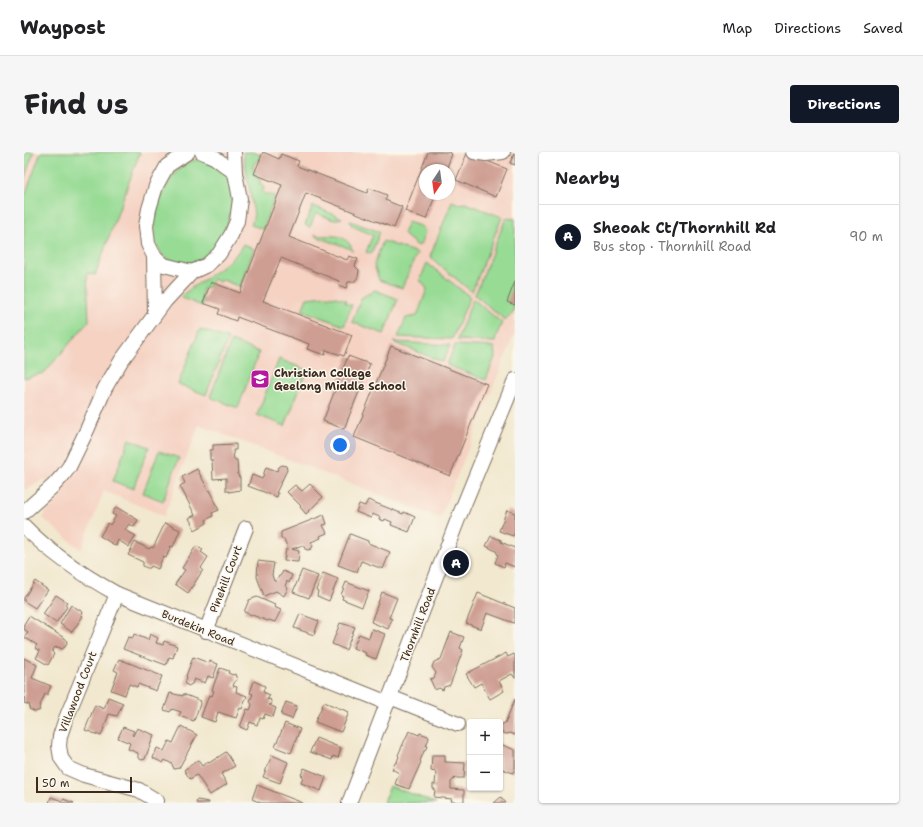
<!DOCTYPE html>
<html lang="en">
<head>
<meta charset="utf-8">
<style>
	:root { --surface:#fff; --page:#f6f6f6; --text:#202124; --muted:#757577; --line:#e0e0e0; --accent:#111827 }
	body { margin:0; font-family:"Shantell Sans",sans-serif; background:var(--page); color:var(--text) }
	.controls { position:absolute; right:12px; bottom:12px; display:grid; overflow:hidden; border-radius:4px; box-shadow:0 1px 3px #0004 }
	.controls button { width:36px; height:36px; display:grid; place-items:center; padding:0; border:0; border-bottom:1px solid var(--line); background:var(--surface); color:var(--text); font:20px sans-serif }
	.compass { position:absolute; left:395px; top:12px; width:36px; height:36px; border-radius:50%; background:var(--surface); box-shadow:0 1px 3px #0004; rotate:193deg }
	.scale { position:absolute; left:12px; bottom:10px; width:96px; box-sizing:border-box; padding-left:4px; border:2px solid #3b2a1e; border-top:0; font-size:11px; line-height:14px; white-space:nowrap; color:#3b2a1e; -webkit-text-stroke:3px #fbf7ec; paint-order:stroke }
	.you { position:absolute; left:316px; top:293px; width:14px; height:14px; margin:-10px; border:3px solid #fff; border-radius:50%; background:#1a73e8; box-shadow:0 0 0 6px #1a73e833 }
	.badge { display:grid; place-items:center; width:26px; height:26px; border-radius:50%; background:var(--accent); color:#fff; font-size:13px; font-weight:700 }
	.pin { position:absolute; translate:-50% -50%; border:2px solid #fff; box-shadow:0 1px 4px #0006 }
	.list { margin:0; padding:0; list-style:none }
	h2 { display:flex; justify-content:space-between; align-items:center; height:52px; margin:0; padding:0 16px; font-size:17px }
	h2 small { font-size:13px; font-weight:400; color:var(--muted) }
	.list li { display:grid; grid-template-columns:26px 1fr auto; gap:12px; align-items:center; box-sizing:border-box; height:64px; padding:0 16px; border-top:1px solid var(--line) }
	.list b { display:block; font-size:15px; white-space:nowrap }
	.list p { margin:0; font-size:13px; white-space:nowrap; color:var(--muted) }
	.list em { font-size:13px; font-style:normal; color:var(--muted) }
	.map { position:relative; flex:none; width:491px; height:651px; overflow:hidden; border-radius:4px }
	header { display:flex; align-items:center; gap:24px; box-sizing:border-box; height:56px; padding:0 20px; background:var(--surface); border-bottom:1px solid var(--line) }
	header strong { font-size:19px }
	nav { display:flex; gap:22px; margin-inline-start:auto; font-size:14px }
	.intro { display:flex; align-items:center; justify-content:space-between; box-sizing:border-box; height:96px; padding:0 24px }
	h1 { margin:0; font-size:28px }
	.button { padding:10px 18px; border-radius:4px; background:var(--accent); color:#fff; font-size:14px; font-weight:700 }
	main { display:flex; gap:24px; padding:0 24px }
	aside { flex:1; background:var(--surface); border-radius:4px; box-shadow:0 1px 3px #0004 }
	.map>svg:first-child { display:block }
</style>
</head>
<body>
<header>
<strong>Waypost</strong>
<nav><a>Map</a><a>Directions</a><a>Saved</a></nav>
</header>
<div class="intro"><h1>Find us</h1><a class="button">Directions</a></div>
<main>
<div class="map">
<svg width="491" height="651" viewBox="0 0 491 651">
	<rect width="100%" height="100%" fill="#fbf7ec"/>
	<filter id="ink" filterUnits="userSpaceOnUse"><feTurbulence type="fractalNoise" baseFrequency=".025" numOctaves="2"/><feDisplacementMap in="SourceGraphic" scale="8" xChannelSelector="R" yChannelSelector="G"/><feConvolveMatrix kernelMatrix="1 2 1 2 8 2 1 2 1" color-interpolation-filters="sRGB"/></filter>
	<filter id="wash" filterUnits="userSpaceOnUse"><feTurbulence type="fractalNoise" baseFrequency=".012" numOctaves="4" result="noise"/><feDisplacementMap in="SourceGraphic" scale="16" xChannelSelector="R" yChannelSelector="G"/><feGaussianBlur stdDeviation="0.9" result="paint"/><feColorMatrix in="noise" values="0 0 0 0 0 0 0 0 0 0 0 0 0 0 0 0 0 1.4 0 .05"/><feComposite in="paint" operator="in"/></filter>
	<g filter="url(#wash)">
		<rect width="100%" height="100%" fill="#f2e8cf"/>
		<path fill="#f5d2c2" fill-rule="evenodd" d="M0 0H491V181L416 366 175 273 140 364 80 339 57 398 34 379 19 366 21 361 37 344 20 327 4 337 0 338ZM401 18H425V42H401Z"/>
		<g fill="#97db94" stroke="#698259">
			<path d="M0 0H10L0 27Z"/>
			<path d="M17 0H116L71 123 63 121 65 169 20 221 0 226V46Z"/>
			<path d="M219 0H229L239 4 237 7C232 9 230 10 229 16L233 21 231 25 236 27V33L240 35 239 39 241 42 251 44 239 77 227 73 230 63 229 57Z"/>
			<path d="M171 8C183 8 184 9 193 16 196 18 201 20 203 23 208 28 208 37 208 43 209 71 189 118 154 110 148 108 143 108 138 102 117 79 142 14 171 8Z"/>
			<path d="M428 49 435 52 441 51 478 65 448 140 406 105Z"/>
			<path d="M289 54 318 66 310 68 292 61 286 75 281 73Z"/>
			<path d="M482 66 491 67V152L489 160 481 168 451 143Z"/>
			<path d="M326 69 356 80 347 102 342 100 349 83 328 74Z"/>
			<path d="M384 70 399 75 401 80 397 92 394 94 379 82Z"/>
			<path d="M290 83C307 86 321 78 329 99 317 91 302 90 290 83Z"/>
			<path d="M359 89 393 101 378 136 355 128 350 113Z"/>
			<path d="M219 92 230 97 216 135 199 128 196 130 189 127 187 133 179 137 178 145 180 149 178 154 156 145C173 130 209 113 219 92Z"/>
			<path d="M403 111 446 145 428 187 374 185 382 166 393 164 403 137 396 128Z"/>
			<path d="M351 138 374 147 360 182 328 170 337 146Z"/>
			<path d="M302 144 312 145 322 148 321 151 328 153 320 174 278 158 283 146Z"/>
			<path d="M449 147 478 171 473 182 471 190 433 188Z"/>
			<path d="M176 177 204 187 182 243 154 232Z"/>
			<path d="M207 189 235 200 214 256 186 245Z"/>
			<path d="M369 190 426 193 419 210Z"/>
			<path d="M431 193 470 195 471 205 462 228 423 213Z"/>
			<path d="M255 207 283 218 261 274 233 263Z"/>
			<path d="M105 287 125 295 109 337 89 329Z"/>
			<path d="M135 299 155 306 139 349 119 341Z"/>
			<path d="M366 634 412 651H363L360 650Z"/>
		</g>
		<g id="blocks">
			<g fill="#cf9e93">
				<path d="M239 0 255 7 257 2 275 9 273 14 343 41 345 36 363 43 361 48 378 55 370 76 282 41 265 85 323 108 325 104 334 107 331 114 335 118 334 125 330 130H324L322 136 314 133 315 129 257 106 239 149 328 183 320 204 302 198 301 203 283 197 285 192 213 165 212 169 194 162 196 157 179 151 187 130 216 141 258 33 230 22Z"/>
				<path d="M404 0H424L428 2 422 18H401V42H412L402 67 381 59Z"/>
				<path d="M491 0V13L486 11Z"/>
				<path d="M443 1 483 17 472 45 432 28Z"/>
				<path d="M491 129V153L483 150Z"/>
				<path d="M367 194 463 232 426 324 330 285Z"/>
				<path d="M324 204 346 212 320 277 299 269Z"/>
				<path d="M212 292V298H209L210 308H213L214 324 216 325V338L205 340V339H202V326L189 327 188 308H186V298H189V293Z"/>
				<path d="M258 313 262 314 263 318 252 341H254L253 345 224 334 228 323 238 327 242 315 253 319 255 315Z"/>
				<path d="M173 317 185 339 186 338 190 346 189 347 195 358 188 361 189 364 182 368 183 371 171 378 165 366 171 363 156 334 161 331 158 325Z"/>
				<path d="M286 332 299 345 282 362 276 355 277 354 263 340 271 333 278 339Z"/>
				<path d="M344 348 379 362 380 360 391 365 385 380 367 373 368 370 361 367 360 369 355 367 356 365 348 362 347 366 332 360 335 352 341 354Z"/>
				<path d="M92 355 114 368 110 375 105 372 101 378 112 384 105 395 94 388 92 394 76 384 84 371 86 373 92 364 88 362Z"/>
				<path d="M483 358 491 361V380L489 384 475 379Z"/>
				<path d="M300 363 303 372 299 373 303 381 296 384 297 386 287 390 289 394 287 397 284 398 281 397 279 393 268 397 275 399 274 410 260 409 262 397H264L260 387H257V380Z"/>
				<path d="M141 371 156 378 149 395 147 394 142 406 139 405 134 417 127 414 126 416H123L119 414V410L104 403 111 390 125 397 127 395 129 396Z"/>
				<path d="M326 382 344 389V391L366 400 359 417 337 409 333 420 314 413Z"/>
				<path d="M467 384 477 388V390L491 396V415L481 411 480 415 471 411 474 403 472 399 462 394Z"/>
				<path d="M172 394 179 398 177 400 184 405 177 416 179 418 164 441 151 432 161 418 158 416Z"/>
				<path d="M234 409 250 411 248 423 250 429H252L254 425 257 423 259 419 268 423 265 431 263 429 261 434 264 436 260 444 252 439 240 444 233 425Z"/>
				<path d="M278 418 294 424 285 446 269 440Z"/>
				<path d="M299 421 314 427 305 449 293 444 294 439 292 438Z"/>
				<path d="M11 429 24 438 11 456 0 449V446Z"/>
				<path d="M322 430 345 439 338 455 318 447 319 444 317 443Z"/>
				<path d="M358 440 373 446 365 466 368 467 364 477 347 470Z"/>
				<path d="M454 441 491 456V468L490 471 463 461 457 477 442 471Z"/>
				<path d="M32 443 43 450 41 453 43 455 32 471 19 462Z"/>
				<path d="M233 445 251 453 250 455 257 458 251 470 245 468 244 469 220 460 225 448Z"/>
				<path d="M47 453 59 460 57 463 59 464 48 480 36 472Z"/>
				<path d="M276 462 295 469 290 483 270 476Z"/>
				<path d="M5 464 42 487 43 491 41 495 38 497 34 495 30 496 28 500 30 502 24 513 12 506 16 499 11 496 13 493 0 485 4 480 0 477V472Z"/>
				<path d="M316 471 331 475 322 498 308 492Z"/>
				<path d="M348 477 361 482 352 507 341 503 342 501 329 496 335 482 345 486Z"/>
				<path d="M427 480 440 485 436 496 439 498 426 533 420 535 419 538 415 536 411 538 406 527 410 526 412 521 408 515 410 510 417 507Z"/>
				<path d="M110 482 124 488 126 482 134 486 132 491 139 493 140 489 153 494 149 506 145 505 142 513 99 497 104 485 109 486Z"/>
				<path d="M482 501 484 505 490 502 491 504V526L488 522 475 529 480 539 466 547 457 531 450 535 442 522Z"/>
				<path d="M169 505 185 511 186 509 194 512 189 526 184 524 181 531 170 527 168 532 164 534 161 531 163 525 162 524Z"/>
				<path d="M0 506 13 513 8 526 27 534 23 543 21 542 15 556 16 558 11 560 5 557 6 553 0 551 1 541H0Z"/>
				<path d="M95 507 138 524 132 539 114 532 113 535 105 532 101 543 87 538 94 520 90 518Z"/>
				<path d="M196 516 205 519 204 521 209 523 211 522 213 528 211 529 209 534 213 535 212 540 223 544 218 557 216 556 212 566 194 560 191 570 177 565 185 543 188 544 190 539 188 538Z"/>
				<path d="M230 529 241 534 239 540 246 543 243 548 246 547 248 552 245 553 252 556 249 565 241 562 239 567 236 566 233 573 226 570 223 578 216 575 223 557 226 558 228 553 226 549 229 542 226 541Z"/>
				<path d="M146 541 159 544V542L177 549 170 569 155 564 157 560 148 557 146 560 140 558Z"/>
				<path d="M84 545 99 551 93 564 85 562 77 584 61 578 71 553 80 557Z"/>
				<path d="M491 547V583L486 581 483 582 478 581 476 577 478 572 481 571Z"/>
				<path d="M262 550 273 554 268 567 257 563Z"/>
				<path d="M300 550 325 560 317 580 291 570Z"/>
				<path d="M261 571 276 577 267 601 251 595Z"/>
				<path d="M157 574 173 583 155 616 150 617 148 612 141 608 139 611 129 606 133 596 140 599 145 589 149 591Z"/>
				<path d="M99 575 110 579 108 583 109 584 113 576 130 583 121 607 118 608 114 606V601L104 597 106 591 94 586Z"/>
				<path d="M385 579 395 583 396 581 404 584 405 586 402 594H403L401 599H400L396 609 397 610 385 637 371 632 375 621 368 617 371 611 373 610 375 604 374 603Z"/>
				<path d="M292 586 317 596 314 606 309 604 308 608 286 600Z"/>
				<path d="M476 592 491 598V616L489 621 476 616Z"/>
				<path d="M202 600 211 614 197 622 203 632 186 643 173 623 166 627 160 618 174 608 178 614 184 610 185 611Z"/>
				<path d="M248 603 264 610 256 631 239 625Z"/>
				<path d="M408 603H421V610L441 611 440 626H431L427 630V637L440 638V650H427L428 647 410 645 411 637H409V632L411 633 412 620 407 619Z"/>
				<path d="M280 616 302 625 297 639 277 631 279 624 277 623Z"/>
				<path d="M233 633 279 651H237L228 647Z"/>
				<path d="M27 645 38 649 39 647 50 651H25Z"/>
				<path d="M477 645 482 651H470Z"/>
				<path d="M173 648 185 650V651H172Z"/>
			</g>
		</g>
	</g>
	<g filter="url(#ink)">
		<use href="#blocks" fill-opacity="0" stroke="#7b6c5c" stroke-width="1"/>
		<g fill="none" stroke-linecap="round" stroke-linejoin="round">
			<g stroke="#7b6c5c" stroke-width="16">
				<g id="minor">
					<path d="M164 0 143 14 132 34 125 57 122 74 124 92 130 104 140 113 168 120 183 113 195 102 207 83 213 69 216 47 211 21 210 0"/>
					<path d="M178 0 190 5 211 21"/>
					<path d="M450 0 462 2 479 0"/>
					<path d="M130 104 131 162"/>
					<path d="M0 360 29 334 39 323 45 315 63 278 81 236 97 209 141 149 168 120"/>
					<path d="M0 374C27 402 59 423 93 442L364 551"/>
					<path d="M93 442 41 569 36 584 35 594 37 606 44 616 60 623 115 638 133 649"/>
					<path d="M182 479 222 376"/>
					<path d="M366 545 434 572"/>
					<path d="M325 651 434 367 491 228"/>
				</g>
			</g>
			<use href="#minor" stroke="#fff" stroke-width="14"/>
		</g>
	</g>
	<defs>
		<g id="school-square" transform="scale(1)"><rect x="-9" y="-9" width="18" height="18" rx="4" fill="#b5179e" stroke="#fbf7ec"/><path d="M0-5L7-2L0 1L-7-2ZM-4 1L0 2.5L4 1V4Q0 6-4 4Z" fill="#fff"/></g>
	</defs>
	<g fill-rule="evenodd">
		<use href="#school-square" x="236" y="227"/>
	</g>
	<g text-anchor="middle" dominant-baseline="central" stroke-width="3" stroke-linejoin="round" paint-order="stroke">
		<g font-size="11" font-weight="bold" fill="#3b2a1e" stroke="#fbf7ec" text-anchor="start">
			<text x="250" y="221">Christian College<tspan x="250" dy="13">Geelong Middle School</tspan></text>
		</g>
		<g font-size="11" fill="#3b2a1e" stroke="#fbf7ec">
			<text transform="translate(202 427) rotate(-69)">Pinehill Court</text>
			<text transform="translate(394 473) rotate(-69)">Thornhill Road</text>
			<text transform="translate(174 476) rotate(22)">Burdekin Road</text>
			<text transform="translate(54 540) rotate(-69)">Villawood Court</text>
		</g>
	</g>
</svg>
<div class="controls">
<button>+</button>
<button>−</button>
</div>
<svg class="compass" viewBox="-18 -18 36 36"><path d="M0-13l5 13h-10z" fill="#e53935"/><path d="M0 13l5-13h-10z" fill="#757577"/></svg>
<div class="scale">50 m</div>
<div class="you"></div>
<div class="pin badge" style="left:432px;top:411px">A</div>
</div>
<aside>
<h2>Nearby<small></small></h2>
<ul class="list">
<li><span class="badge">A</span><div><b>Sheoak Ct/Thornhill Rd</b><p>Bus stop · Thornhill Road</p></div><em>90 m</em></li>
</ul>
</aside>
</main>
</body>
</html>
